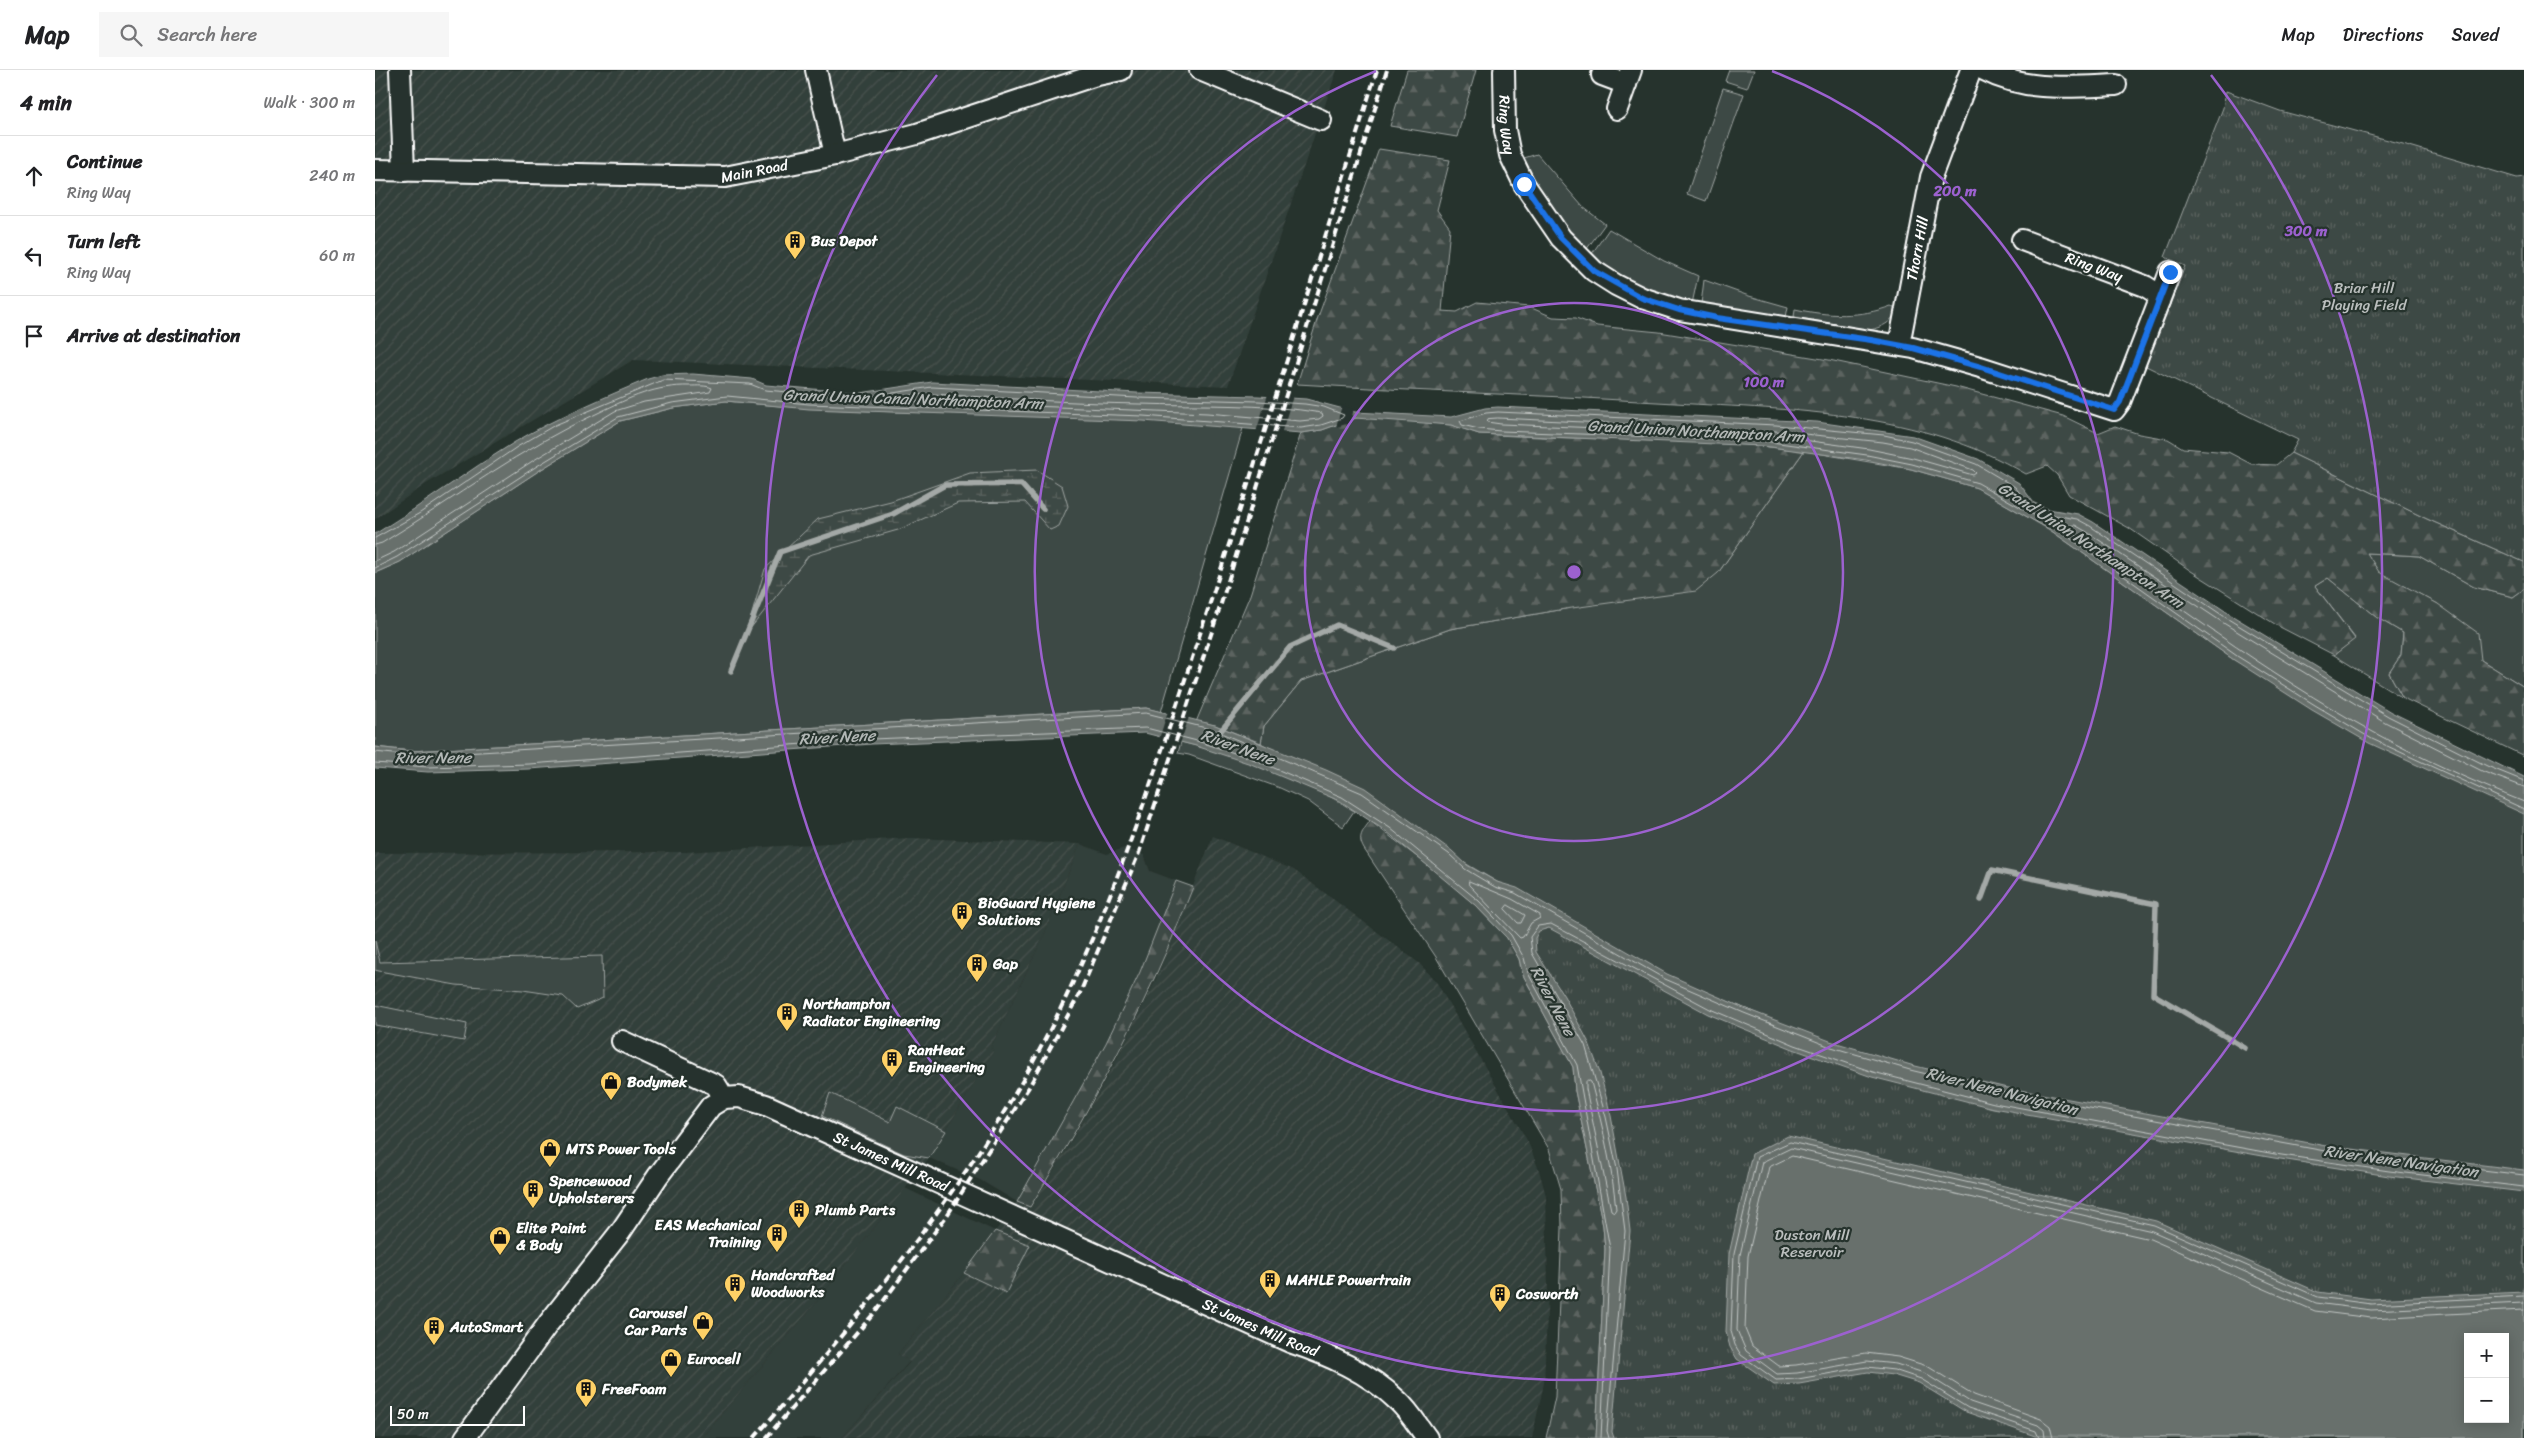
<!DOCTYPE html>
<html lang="en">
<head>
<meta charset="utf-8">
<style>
	:root { --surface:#fff; --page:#f6f6f6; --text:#202124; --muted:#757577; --line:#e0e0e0 }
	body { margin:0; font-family:Sriracha,sans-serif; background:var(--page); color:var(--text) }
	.controls { position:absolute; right:15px; bottom:15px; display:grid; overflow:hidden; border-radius:0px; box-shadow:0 2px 12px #0003 }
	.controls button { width:45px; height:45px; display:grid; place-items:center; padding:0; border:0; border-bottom:1px solid var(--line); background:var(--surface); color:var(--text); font:25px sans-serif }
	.scale { position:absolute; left:15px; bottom:12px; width:135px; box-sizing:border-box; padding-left:5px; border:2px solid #fff; border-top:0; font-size:14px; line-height:18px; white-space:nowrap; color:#fff; -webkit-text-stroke:4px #26332d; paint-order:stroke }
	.stop { position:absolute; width:15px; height:15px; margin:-11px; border:4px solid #1a73e8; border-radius:50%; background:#fff }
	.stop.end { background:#1a73e8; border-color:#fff; box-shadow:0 1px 5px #0008 }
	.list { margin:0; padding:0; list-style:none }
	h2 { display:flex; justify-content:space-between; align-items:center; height:65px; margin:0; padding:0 20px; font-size:21px }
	h2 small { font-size:16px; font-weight:400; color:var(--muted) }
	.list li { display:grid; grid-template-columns:32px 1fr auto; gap:15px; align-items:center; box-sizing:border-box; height:80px; padding:0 20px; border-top:1px solid var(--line) }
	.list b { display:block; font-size:19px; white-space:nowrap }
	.list p { margin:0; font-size:16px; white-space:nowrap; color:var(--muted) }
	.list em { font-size:16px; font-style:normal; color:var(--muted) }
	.icon { flex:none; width:28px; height:28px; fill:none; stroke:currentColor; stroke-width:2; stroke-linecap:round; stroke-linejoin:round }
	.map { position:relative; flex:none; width:2149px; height:1368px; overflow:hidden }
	header { display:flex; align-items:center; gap:30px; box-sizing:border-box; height:70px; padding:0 25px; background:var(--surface); border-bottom:1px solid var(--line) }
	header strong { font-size:24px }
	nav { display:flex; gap:28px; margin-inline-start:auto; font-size:18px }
	.search { width:350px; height:45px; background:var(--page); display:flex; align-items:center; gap:12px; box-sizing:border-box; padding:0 18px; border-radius:0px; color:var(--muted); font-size:19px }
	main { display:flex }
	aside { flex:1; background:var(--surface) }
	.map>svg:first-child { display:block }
</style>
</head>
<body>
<header>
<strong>Map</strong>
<div class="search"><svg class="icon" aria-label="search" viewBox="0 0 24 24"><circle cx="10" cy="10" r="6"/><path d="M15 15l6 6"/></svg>Search here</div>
<nav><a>Map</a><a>Directions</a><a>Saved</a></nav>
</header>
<main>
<aside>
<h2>4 min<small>Walk · 300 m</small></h2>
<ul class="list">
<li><svg class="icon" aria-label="ahead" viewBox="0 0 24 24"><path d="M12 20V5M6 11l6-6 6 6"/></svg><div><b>Continue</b><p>Ring Way</p></div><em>240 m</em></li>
<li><svg class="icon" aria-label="left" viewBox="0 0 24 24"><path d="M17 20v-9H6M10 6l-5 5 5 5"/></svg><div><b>Turn left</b><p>Ring Way</p></div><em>60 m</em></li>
<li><svg class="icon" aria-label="arrive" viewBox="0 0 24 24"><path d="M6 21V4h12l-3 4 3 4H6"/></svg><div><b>Arrive at destination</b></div></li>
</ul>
</aside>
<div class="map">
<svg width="2149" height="1368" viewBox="0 0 2149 1368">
	<defs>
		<pattern id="industrial-furrows" width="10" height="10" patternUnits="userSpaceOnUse" patternTransform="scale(1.25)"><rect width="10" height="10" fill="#333f3a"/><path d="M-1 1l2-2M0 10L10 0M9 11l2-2" fill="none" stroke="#47524e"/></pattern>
		<pattern id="forest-firs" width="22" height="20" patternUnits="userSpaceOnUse" patternTransform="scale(1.25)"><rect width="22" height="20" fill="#3e4944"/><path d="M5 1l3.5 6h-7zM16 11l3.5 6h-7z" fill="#5b6460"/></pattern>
		<pattern id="wetland-marsh" width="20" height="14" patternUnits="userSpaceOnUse" patternTransform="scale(1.25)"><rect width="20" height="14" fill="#3e4944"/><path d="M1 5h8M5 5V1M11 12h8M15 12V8" fill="none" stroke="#5b6460"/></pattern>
		<pattern id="park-tufts" width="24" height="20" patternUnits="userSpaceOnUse" patternTransform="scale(1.25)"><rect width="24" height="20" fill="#3e4944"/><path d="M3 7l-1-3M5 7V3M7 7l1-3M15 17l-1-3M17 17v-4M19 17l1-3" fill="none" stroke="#5b6460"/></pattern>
	</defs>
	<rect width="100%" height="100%" fill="#26332d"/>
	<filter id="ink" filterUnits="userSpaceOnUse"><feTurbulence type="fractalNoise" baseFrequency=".02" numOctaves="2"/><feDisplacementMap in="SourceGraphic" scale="10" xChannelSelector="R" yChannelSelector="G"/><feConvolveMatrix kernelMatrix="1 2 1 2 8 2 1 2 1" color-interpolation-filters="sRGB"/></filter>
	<g filter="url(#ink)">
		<g fill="#333f3a">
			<path d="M705 774 732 784 749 778 769 785 775 801 818 817 655 1137 642 1132 605 1110 554 1088 618 982 616 977 669 865Z"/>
			<path d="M530 1118 620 1161 589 1203 523 1284 535 1291 467 1368H326L439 1235Z"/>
		</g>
		<g fill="url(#industrial-furrows)">
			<path d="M0 0H962L853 316 258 290 51 414 0 449Z"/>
			<path d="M838 766 919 800 1044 893 1062 913 1153 1072 1164 1100 1171 1126 1173 1220 1169 1313 1157 1368H467L535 1292 523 1284 589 1203 642 1132 656 1137 694 1075 737 998 781 909Z"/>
			<path d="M534 768 705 774 669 865 616 977 618 982 554 1088 439 1235 326 1368H0V783L311 782Z"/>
		</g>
		<g fill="#3e4944" stroke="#9ea4a2">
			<path d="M1354 0H1379L1372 18 1350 11Z"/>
			<path d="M1348 18 1369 24 1331 131 1312 124Z"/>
			<path d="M1162 84 1208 137 1230 154 1211 180C1186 152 1165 123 1149 88Z"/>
			<path d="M1234 159 1289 191 1323 206 1317 234 1256 214 1216 185Z"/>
			<path d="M1329 210 1374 226 1413 237 1411 247 1326 234Z"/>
			<path d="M1516 236 1520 238C1520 252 1507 257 1495 260L1419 247 1420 239C1452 246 1485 248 1516 236Z"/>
			<path d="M351 331C523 350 697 338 868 358L786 642 771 638 36 681 0 677V503L25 492 165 400 245 351 298 338Z"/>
			<path d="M1429 381 1536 399 1602 418 1675 460 1859 590 2149 727V1109L1692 1038 1486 987 1258 892 886 673 889 656 926 611 1075 559 1190 539 1343 503Z"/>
			<path d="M1992 483 2044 486 2099 517 2138 527 2149 519V617L2106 590 2063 534 2003 502Z"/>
			<path d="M1953 508 2001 547 2028 563 2026 585 2014 603 2028 628 1959 585 1980 568 1940 516Z"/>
			<path d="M806 672C862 686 931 709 979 741L968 757 933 731 905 718 814 685 803 683Z"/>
			<path d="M0 871 5 892 227 886 228 928 202 939 188 926 148 920 81 915 4 901 0 900Z"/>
			<path d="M0 935 92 954 89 971 0 955Z"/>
			<path d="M455 1023 515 1052 522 1036 571 1061 554 1088 529 1084 447 1046Z"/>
		</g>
		<g fill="url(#forest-firs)" stroke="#9ea4a2">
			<path d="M1032 0H1101L1082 67 1015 56Z"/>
			<path d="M1004 79 1075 90 1062 140 1075 158 1067 241 1082 242 1102 232 1154 237 1178 247 1201 248 1222 256 1284 262 1454 290 1581 317 1688 346 1723 363 1740 356 1764 364 1793 369 1808 378 1853 382 1876 394 1901 395 1916 383 2052 449 2149 492V519L2138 527 2099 517 2044 486 1992 483 2004 502 2063 534 2103 563 2106 590 2149 617V686L2028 628 2014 603 2026 585 2028 563 2001 547 1953 508 1940 516 1980 569 1959 585 1903 556 1816 501 1754 458 1694 425 1682 405 1672 396 1651 404C1544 341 1421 340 1300 333 1174 325 1048 322 922 314L943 247Z"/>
			<path d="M987 346 1076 355 1104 364C1212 371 1322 367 1429 381L1343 503 1321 521 1190 539 1075 559 926 611 889 656 886 673 840 655 821 652 875 525 926 363 947 360Z"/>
			<path d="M995 751 1063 803 1100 835 1132 868 1144 889 1148 905 1198 997 1200 1021 1228 1156 1230 1179 1221 1368H1171L1180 1327 1187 1158 1186 1119 1174 1079 1061 887 989 779C982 767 987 762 995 751Z"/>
			<path d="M801 811 818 817C774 930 719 1034 655 1137L642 1132 731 973 765 902Z"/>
			<path d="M620 1161 655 1175 631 1223 589 1203Z"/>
		</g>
		<path fill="url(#wetland-marsh)" stroke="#9ea4a2" d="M662 400 687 416 693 436 684 456 675 460 650 432 583 433 523 460 434 485 371 564 390 499 443 449 516 431 595 403Z"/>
		<g fill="url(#park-tufts)" stroke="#9ea4a2" fill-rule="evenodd">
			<path d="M1851 21 1905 41 2028 74 2142 108 2149 107V492L2052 449 1916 383 1923 370 1771 296 1810 196 1790 187 1848 38Z"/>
			<path d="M1134 840 1486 987 1692 1038 2149 1109V1368H1227L1242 1179 1217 1026ZM2093 1267H2130V1349H2093Z"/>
		</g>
		<g fill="#67706c" stroke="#a4a9a7" fill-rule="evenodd">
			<path d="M318 304 377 309 391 315 485 323 557 312 762 323 883 326 931 329 980 342 1076 347 1110 338 1123 337 1442 352 1538 366 1603 389 1644 413 1659 433 1673 439 1703 444 1718 452 1856 545 2016 642 2149 707V744L1994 673 1937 640 1859 590 1675 460 1602 418 1536 399 1491 390 1388 376 1104 364 1076 355 980 348 947 360 926 363 768 351 434 339 351 331 298 338 245 351 165 400 25 492 0 503V464C48 435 92 401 140 372 182 347 228 328 273 309L287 305Z"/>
			<path d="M771 638 840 655 951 700 990 718 1077 781 1092 795 1122 812 1142 818 1292 904 1371 939 1455 971 1536 995 1628 1017 1951 1076 2149 1100V1122L2014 1106 1899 1088 1618 1038 1497 1007 1418 979 1333 944 1174 858 1164 861 1160 868 1161 882 1189 926 1214 973 1225 1003 1236 1046 1251 1127 1255 1161 1237 1362 1239 1368H1221L1230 1179 1228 1156 1200 1021 1198 997 1148 905 1144 889 1132 868 1100 835 1012 762 965 731 876 694 821 676 770 663 497 674 154 699 53 702 0 698V677L36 681Z"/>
			<path d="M1413 1066 1781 1151 1943 1222 1996 1229 2149 1222V1368L1660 1366 1591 1342 1544 1313 1518 1305 1493 1302 1424 1314 1399 1315 1362 1289 1355 1277 1351 1262 1354 1184 1377 1084ZM2093 1267H2130V1349H2093Z"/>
		</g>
		<g fill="#26332d">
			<path d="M893 324 918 326 906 364 881 362Z"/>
			<path d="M967 335 979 339 975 353 961 357Z"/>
			<path d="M793 641 814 647 805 674 784 669Z"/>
		</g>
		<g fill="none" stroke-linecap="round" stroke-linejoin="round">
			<g stroke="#c2c6c4" stroke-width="1">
				<path d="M557 324C626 328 696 333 765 334 825 336 887 333 947 343L948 346 944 349 925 351 832 343 531 331 528 329 530 326Z"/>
				<path d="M1123 348 1272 355 1274 357 1272 360 1126 354 1112 352 1113 349Z"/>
				<path d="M1400 361 1508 372 1535 377 1598 400 1601 403 1598 405 1538 388 1494 379 1399 366 1398 363Z"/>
				<path d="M0 468 45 443 142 377 180 355 288 310 375 314 390 320 485 328 557 317 762 328 883 331 930 334 949 337 969 345 967 348 946 355 926 358 768 346 434 334 352 326 297 333 243 347 162 396 22 487 0 498"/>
				<path d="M0 475 7 473C81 428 145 378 225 342 254 328 281 315 315 316 322 316 331 315 337 318L335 322 269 332 240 341 159 390 19 482 0 491"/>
				<path d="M0 682 37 686 771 643 839 660 987 723 1074 784 1090 799 1120 817 1140 823 1290 909 1369 943 1453 976 1535 1000 1627 1022 1950 1081 2149 1105"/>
				<path d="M0 693 53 697 154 694 497 669 771 658 822 671 878 689 967 727 1015 758 1104 831 1136 865 1149 888 1153 903 1202 995 1235 1179 1226 1368"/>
				<path d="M2149 711 2112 696 2013 646 1853 549 1715 456 1702 449 1672 444 1657 438 1640 417 1601 394 1537 371 1509 365 1401 355 1123 342 1111 343 1085 351 1087 355 1104 359 1126 361 1389 371 1492 385 1537 394 1603 413 1678 456 1862 586 1940 635 1997 669 2149 739"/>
				<path d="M2149 717 2109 702 2010 652 1850 554 1712 462 1700 455 1692 456V459C1793 528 1891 603 1998 662 2045 688 2099 712 2149 732"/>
				<path d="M1094 811 1137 829 1165 845V848L1156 853 1148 867 1145 868 1094 815Z"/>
				<path d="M1133 835 1150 845 1146 853H1143L1130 839Z"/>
				<path d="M1213 1010 1216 1012C1227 1054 1237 1096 1241 1139L1239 1142 1236 1140 1211 1019V1012Z"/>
				<path d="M1234 1368 1232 1361 1250 1161 1242 1099 1231 1047 1210 975 1157 883 1155 867 1163 856 1176 854 1335 939 1420 975 1498 1002 1619 1033 1900 1084 2014 1101 2149 1117"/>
				<path d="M1664 1368 1661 1361 1593 1338 1546 1309 1519 1300 1492 1297 1423 1309 1401 1310 1366 1285 1360 1275 1356 1261 1359 1184 1382 1087 1415 1072 1779 1155 1943 1227 1996 1234 2149 1226"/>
				<path d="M1670 1368 1669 1360 1663 1355 1595 1332 1549 1303 1521 1294 1492 1291 1422 1303 1402 1304 1371 1281 1362 1260 1365 1185 1387 1092 1416 1078 1777 1161 1941 1233 1996 1240 2149 1233"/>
				<path d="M1678 1368 1675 1356 1666 1349 1599 1325 1552 1296 1523 1287 1491 1283 1421 1295 1404 1296 1377 1276 1370 1259 1373 1186 1394 1097 1417 1086 1775 1169 1940 1241 1996 1248 2149 1240"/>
			</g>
			<g stroke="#a4a9a7" stroke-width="5.5">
				<path d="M356 601 405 482 518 444 570 415 646 414 668 439"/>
				<path d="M844 663 915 577 962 555 1019 578"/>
				<path d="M1606 830 1617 800 1781 834 1778 924 1870 978"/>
			</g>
			<g stroke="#fff" stroke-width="24">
				<g id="minor">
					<path d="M25 0 29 101"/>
					<path d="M441 0 460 85"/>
					<path d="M825 0 946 50"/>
					<path id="s1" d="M1129 0 1130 60 1135 85 1149 114 1186 168 1219 201 1241 215 1267 228 1304 240 1538 278 1605 297 1739 340 1745 332 1784 231 1781 223 1770 216 1647 170"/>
					<path d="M1609 0C1650 22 1696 17 1741 15"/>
					<path d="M1227 5 1251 14"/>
					<path d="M1242 39 1256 0"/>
					<path id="s2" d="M0 100 350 107 460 85 542 64 718 6 746 0"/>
					<path d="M1784 231 1795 202"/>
					<path id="s3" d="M1524 275 1556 107 1596 0"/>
					<path d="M247 971 341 1015 349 1028"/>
					<path id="s4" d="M90 1368 173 1254 246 1161 283 1106 336 1036 349 1028 364 1027 391 1035 915 1272C954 1285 993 1302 1023 1331 1034 1341 1043 1356 1052 1368"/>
				</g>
			</g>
			<use href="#minor" stroke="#26332d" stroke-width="20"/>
			<g stroke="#fff" stroke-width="4" stroke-dasharray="8 4" stroke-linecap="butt">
				<path d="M379 1368C477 1256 570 1144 645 1015 722 882 769 736 816 591 881 395 940 197 1002 0"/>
				<path d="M391 1368 501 1241 573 1144 654 1017 705 923 764 783 845 537 1012 0"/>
			</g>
		</g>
	</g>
	<g fill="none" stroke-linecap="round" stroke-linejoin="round" filter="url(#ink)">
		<path stroke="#1a73e8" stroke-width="6" d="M1149 114 1186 168 1219 201 1267 228 1304 240 1342 248 1496 270 1538 278 1606 297 1739 340 1745 332 1795 202"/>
	</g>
	<g fill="none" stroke="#9c61cf" stroke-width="2.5">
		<circle cx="1199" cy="502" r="269"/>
		<path d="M1397 1A539 539 0 1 1 1001 1"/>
		<path d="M1836 5A808 808 0 1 1 562 5"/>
	</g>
	<defs>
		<g id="building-pin" transform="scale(1.125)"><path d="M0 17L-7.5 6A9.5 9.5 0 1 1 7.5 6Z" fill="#ffd166" stroke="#26332d"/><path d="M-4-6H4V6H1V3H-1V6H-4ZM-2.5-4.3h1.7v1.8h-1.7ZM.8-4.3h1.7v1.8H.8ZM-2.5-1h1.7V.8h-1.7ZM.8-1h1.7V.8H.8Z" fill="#111"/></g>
		<g id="shop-pin" transform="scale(1.125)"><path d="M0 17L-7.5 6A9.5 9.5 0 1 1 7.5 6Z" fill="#ffd166" stroke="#26332d"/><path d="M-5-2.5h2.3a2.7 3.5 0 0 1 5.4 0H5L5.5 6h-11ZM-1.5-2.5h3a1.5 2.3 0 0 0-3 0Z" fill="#111"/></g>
	</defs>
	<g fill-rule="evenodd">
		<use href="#building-pin" x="420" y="171"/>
		<use href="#building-pin" x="587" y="842"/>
		<use href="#building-pin" x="602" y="894"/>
		<use href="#building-pin" x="412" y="943"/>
		<use href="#building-pin" x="517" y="989"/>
		<use href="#shop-pin" x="236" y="1012"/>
		<use href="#shop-pin" x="175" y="1079"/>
		<use href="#building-pin" x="158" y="1120"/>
		<use href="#building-pin" x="424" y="1140"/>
		<use href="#building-pin" x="402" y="1164"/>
		<use href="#shop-pin" x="125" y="1167"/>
		<use href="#building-pin" x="895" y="1210"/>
		<use href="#building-pin" x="360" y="1214"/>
		<use href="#building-pin" x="1125" y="1224"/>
		<use href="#shop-pin" x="328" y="1252"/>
		<use href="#building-pin" x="59" y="1257"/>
		<use href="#shop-pin" x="296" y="1289"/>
		<use href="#building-pin" x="211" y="1319"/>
	</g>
	<g text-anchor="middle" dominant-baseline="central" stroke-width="4.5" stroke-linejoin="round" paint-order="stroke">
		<g font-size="15" fill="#fff" stroke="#26332d">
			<text stroke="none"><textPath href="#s1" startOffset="55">Ring Way</textPath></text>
			<text stroke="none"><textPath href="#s2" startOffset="380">Main Road</textPath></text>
			<text stroke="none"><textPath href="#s3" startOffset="98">Thorn Hill</textPath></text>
			<text transform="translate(1719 197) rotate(20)">Ring Way</text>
			<text stroke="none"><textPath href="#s4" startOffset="609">St James Mill Road</textPath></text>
			<text stroke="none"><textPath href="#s4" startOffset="1014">St James Mill Road</textPath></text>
		</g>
		<g font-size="15" font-weight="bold" fill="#fff" stroke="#26332d" text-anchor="start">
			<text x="436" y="171">Bus Depot</text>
			<text x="603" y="833">BioGuard Hygiene<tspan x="603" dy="17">Solutions</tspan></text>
			<text x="618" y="894">Gap</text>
			<text x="428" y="934">Northampton<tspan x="428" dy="17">Radiator Engineering</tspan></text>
			<text x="533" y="980">RanHeat<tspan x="533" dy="17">Engineering</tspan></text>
			<text x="252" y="1012">Bodymek</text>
			<text x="191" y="1079">MTS Power Tools</text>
			<text x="174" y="1111">Spencewood<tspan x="174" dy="17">Upholsterers</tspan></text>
			<text x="440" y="1140">Plumb Parts</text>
			<text x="386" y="1155" text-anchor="end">EAS Mechanical<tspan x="386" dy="17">Training</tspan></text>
			<text x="141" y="1158">Elite Paint<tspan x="141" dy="17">&amp; Body</tspan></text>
			<text x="376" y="1205">Handcrafted<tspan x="376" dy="17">Woodworks</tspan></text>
			<text x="911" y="1210">MAHLE Powertrain</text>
			<text x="1141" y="1224">Cosworth</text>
			<text x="312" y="1243" text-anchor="end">Carousel<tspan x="312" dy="17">Car Parts</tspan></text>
			<text x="75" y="1257">AutoSmart</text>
			<text x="312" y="1289">Eurocell</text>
			<text x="227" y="1319">FreeFoam</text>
		</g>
		<g font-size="15" fill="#bbbfbe" stroke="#26332d">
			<text x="1989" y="218">Briar Hill<tspan x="1989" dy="17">Playing Field</tspan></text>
			<text x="1437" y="1165">Duston Mill<tspan x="1437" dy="17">Reservoir</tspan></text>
		</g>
		<g font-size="16" font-style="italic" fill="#b3b8b6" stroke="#26332d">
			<text transform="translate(538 329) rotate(2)">Grand Union Canal Northampton Arm</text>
			<text transform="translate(1321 361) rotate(3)">Grand Union Northampton Arm</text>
			<text transform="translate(1716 475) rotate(33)">Grand Union Northampton Arm</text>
			<text transform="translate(462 667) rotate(-3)">River Nene</text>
			<text transform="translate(863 677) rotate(20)">River Nene</text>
			<text x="58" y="687">River Nene</text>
			<text transform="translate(1178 931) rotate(62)">River Nene</text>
			<text transform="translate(1627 1021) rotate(14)">River Nene Navigation</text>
			<text transform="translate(2026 1091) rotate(8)">River Nene Navigation</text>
		</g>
	</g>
	<circle cx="1199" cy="502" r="8" fill="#9c61cf" stroke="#26332d" stroke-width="2.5"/>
	<g font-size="15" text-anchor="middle" font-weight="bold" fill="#9c61cf" stroke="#26332d" stroke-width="4.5" stroke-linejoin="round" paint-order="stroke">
		<text x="1580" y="126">200 m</text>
		<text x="1931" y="166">300 m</text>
		<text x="1389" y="317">100 m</text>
	</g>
</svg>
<div class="controls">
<button>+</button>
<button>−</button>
</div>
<div class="scale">50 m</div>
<div class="stop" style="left:1149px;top:114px"></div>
<div class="stop end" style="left:1795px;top:202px"></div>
</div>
</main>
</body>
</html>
